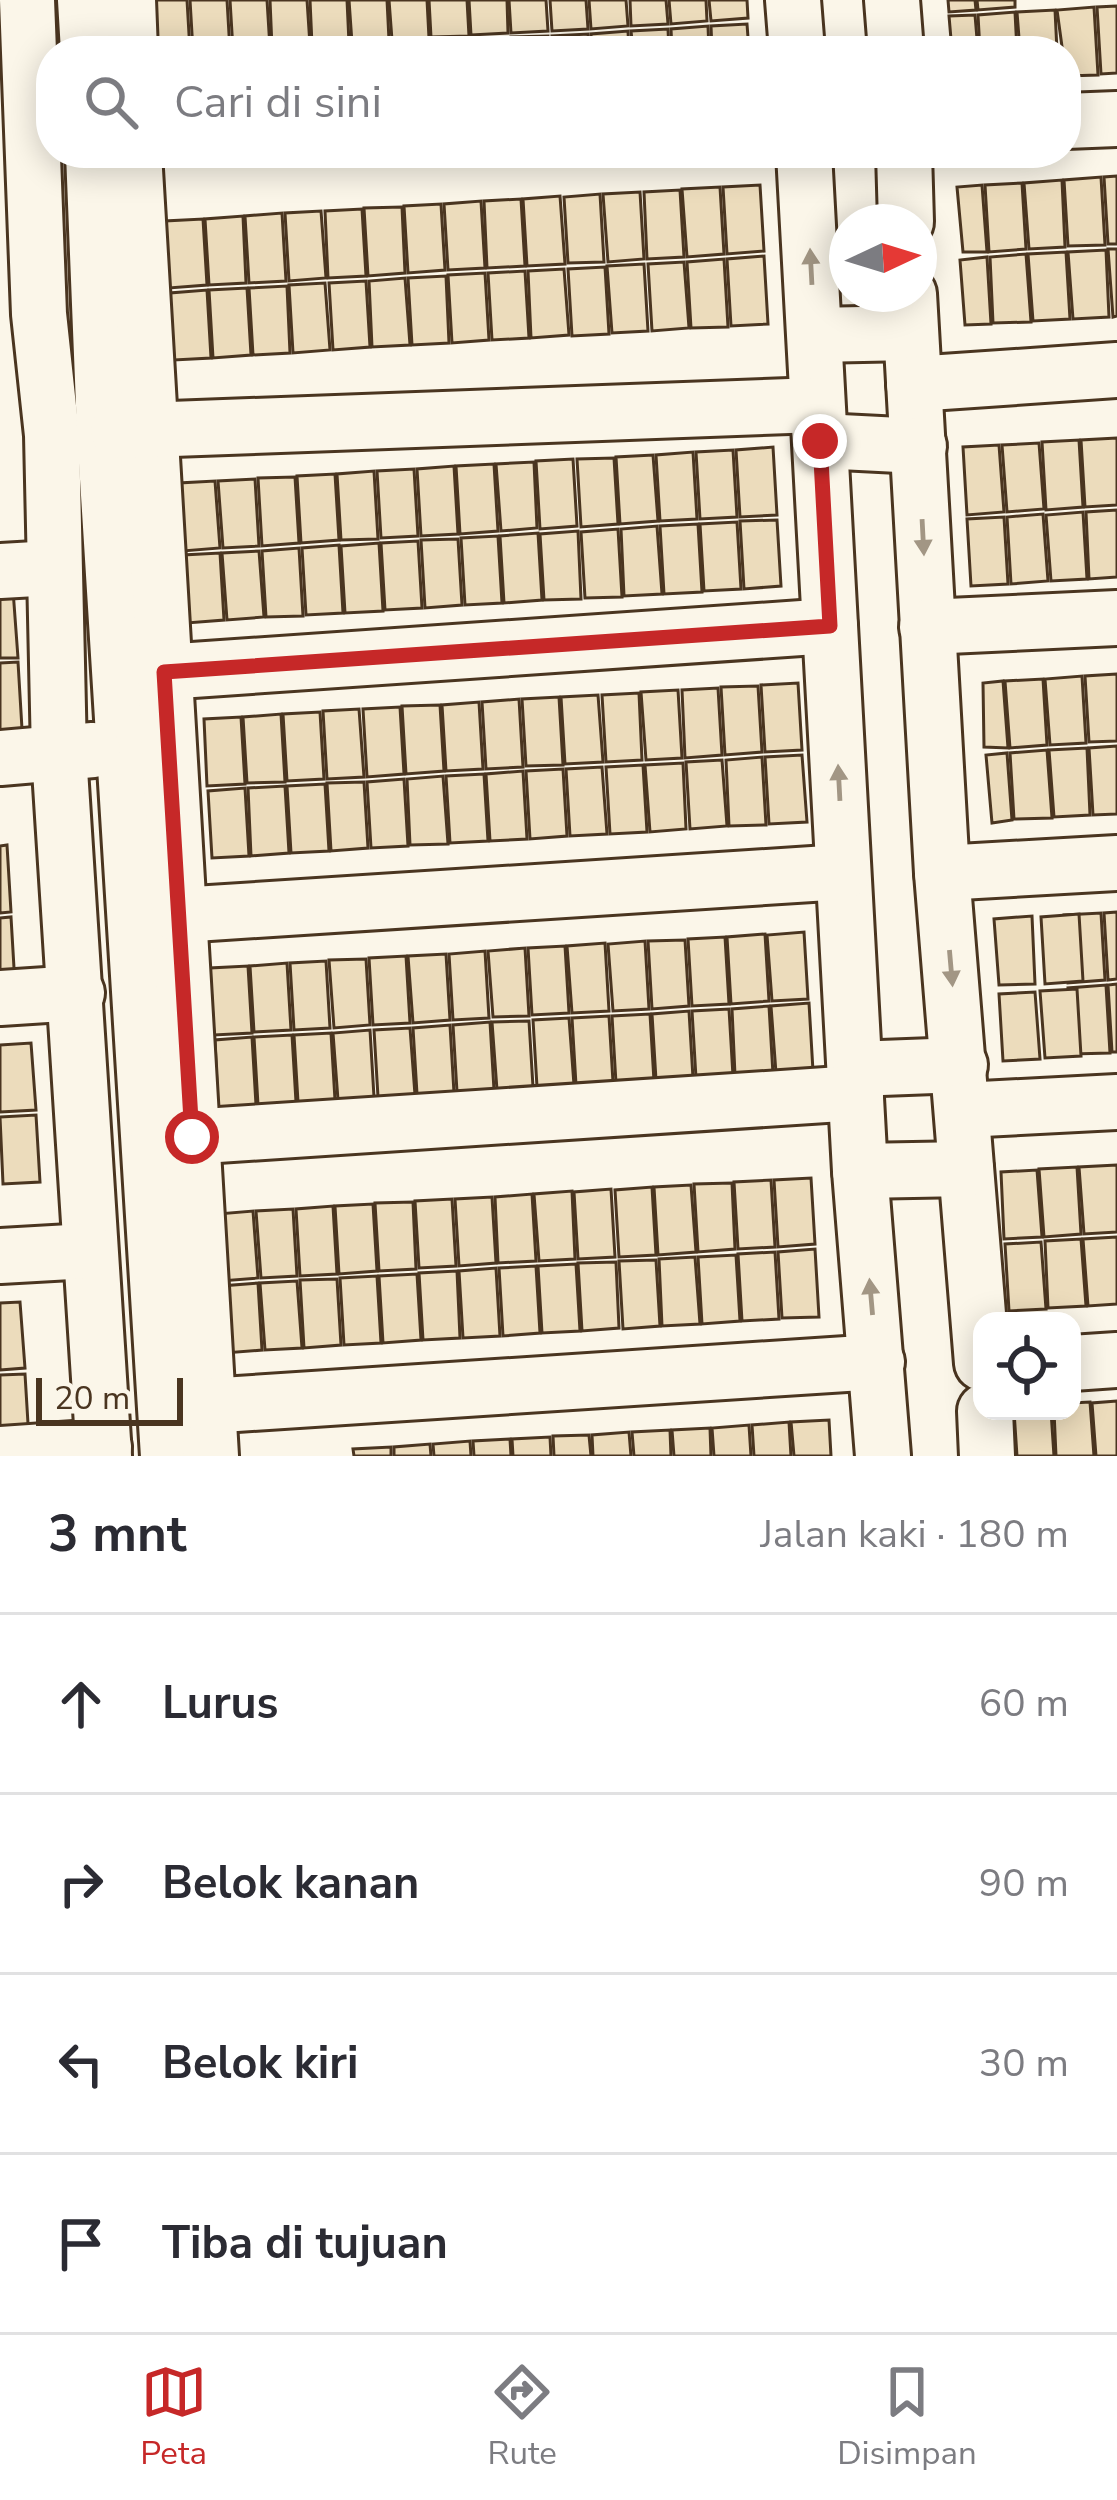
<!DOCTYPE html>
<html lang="id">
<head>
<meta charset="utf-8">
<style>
	:root { --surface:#fff; --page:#f2f2f3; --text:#2b2b33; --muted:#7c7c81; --line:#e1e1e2; --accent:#c62828 }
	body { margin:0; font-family:"Nunito Sans",sans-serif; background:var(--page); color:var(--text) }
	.controls { position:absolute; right:36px; bottom:36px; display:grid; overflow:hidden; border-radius:24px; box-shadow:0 6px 30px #0003 }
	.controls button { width:108px; height:108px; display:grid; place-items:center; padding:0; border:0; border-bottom:3px solid var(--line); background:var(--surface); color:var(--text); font:60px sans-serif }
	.compass { position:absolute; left:829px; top:204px; width:108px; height:108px; border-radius:50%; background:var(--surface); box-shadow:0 6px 30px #0003; rotate:86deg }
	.scale { position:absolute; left:36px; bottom:30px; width:147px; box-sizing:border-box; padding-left:12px; border:6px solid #4a3520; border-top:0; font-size:33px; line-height:42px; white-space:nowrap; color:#4a3520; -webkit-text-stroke:9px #fbf6e9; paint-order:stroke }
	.stop { position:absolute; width:36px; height:36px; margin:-27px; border:9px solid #c62828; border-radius:50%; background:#fff }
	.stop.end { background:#c62828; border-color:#fff; box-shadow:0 3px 12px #0008 }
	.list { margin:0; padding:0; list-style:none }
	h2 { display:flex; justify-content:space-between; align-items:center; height:156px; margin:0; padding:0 48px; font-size:51px }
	h2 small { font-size:39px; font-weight:400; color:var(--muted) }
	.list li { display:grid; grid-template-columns:78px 1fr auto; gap:36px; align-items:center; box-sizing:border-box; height:180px; padding:0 48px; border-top:3px solid var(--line) }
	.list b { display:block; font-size:45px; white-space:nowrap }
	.list em { font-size:39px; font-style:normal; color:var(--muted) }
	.icon { flex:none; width:66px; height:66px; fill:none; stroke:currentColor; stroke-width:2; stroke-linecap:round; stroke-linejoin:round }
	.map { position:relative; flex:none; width:1117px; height:1456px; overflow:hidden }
	.search { position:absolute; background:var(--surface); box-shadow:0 6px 30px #0003; left:36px; right:36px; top:36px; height:132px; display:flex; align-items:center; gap:30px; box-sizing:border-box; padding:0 42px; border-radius:48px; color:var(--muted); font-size:45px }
	.sheet { height:876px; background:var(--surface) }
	nav { display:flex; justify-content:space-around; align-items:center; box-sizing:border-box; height:168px; border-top:3px solid var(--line); background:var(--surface); font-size:33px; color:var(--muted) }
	nav a { display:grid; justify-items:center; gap:6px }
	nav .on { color:var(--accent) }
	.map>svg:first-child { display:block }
</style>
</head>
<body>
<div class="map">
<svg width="1117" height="1456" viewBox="0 0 1117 1456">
	<rect width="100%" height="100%" fill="#fbf6e9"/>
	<g fill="#ecdcbc" stroke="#4a3520" stroke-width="3">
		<path d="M150 0H187L190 51H153Z"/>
		<path d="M190 0H227L230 51H193Z"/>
		<path d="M230 0H267L270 48 233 50Z"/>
		<path d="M270 0H307L310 45 272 48Z"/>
		<path d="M310 0H347L349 43 312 45Z"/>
		<path d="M349 0H387L389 40 352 43Z"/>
		<path d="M389 0H427L429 38 392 40Z"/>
		<path d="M429 0H467L469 36 431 37Z"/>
		<path d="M469 0H507L508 33 471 35Z"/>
		<path d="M509 0H546L548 31 511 33Z"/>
		<path d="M550 0H586L588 29 552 31Z"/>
		<path d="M589 0H626L628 26 591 29Z"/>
		<path d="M630 0H666L668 24 631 26Z"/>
		<path d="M669 0H706L707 21 671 24Z"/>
		<path d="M709 0H747L748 18 711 21Z"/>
		<path d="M948 0H975L976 10 949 12Z"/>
		<path d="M977 0H1015V7L978 10Z"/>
		<path d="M1117 6V73L1101 74 1097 7Z"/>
		<path d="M1094 7 1098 75 1066 76 1057 10Z"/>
		<path d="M1055 10 1057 51H1020L1017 12Z"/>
		<path d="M1015 12 1017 51H980L978 15Z"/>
		<path d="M975 15 978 51H952L949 16Z"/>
		<path d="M747 24 749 51H712L711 26Z"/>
		<path d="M708 26 709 51H672L671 29Z"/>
		<path d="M668 29 669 51H633L631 31Z"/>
		<path d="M628 31 629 51H592L591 34Z"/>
		<path d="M588 34 590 51H553L552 36Z"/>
		<path d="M548 36 549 51H512L511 37Z"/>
		<path d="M509 38 510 51H472V40Z"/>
		<path d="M468 40 469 51H432V42Z"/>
		<path d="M429 43 430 51H392V45Z"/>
		<path d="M1117 176V244H1108L1104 177Z"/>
		<path d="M1101 177 1105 245 1068 246 1064 180Z"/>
		<path d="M1062 180 1065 247 1029 249 1024 183Z"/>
		<path d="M1022 183 1026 249 989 252 985 185Z"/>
		<path d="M760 185 764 251 727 254 723 187Z"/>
		<path d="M982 185 987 252H963L957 187Z"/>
		<path d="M720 187 724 254 687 257 682 189Z"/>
		<path d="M680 190 684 257 647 259 644 192Z"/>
		<path d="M640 192 644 259 608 262 603 194Z"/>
		<path d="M600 194 604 262 568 263 564 197Z"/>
		<path d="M560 196 565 264 527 266 523 199Z"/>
		<path d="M521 199 525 266 487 268 484 201Z"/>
		<path d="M481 201 485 268 448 270 444 204Z"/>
		<path d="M441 204 445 270 408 273 404 206Z"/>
		<path d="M402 207 405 273 368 276 364 208Z"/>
		<path d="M362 209 366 276 328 278 325 211Z"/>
		<path d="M321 211 326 278 289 281 285 213Z"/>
		<path d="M282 213 286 281 249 283 245 216Z"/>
		<path d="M243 216 246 283 209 285 205 219Z"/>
		<path d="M203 219 207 285 169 288 165 221Z"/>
		<path d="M1108 249H1117V316L1113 317Z"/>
		<path d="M1106 250 1109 317 1073 319 1068 252Z"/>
		<path d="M1066 252 1070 319 1033 321 1028 254Z"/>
		<path d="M1026 254 1031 322 993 323 990 257Z"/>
		<path d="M764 256 768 324 731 326 727 259Z"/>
		<path d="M987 257 991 324 965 325 960 260Z"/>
		<path d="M724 259 728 327 691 328 687 262Z"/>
		<path d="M684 262 689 328 652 331 648 264Z"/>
		<path d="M644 264 648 331 612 333 607 266Z"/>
		<path d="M605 267 609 334 572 336 568 269Z"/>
		<path d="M564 269 569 335 531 338 528 271Z"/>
		<path d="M525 271 529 338 492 340 488 273Z"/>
		<path d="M485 273 489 340 452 343 448 275Z"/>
		<path d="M446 276 449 343 412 345 408 278Z"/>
		<path d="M405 278 410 345 372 347 369 281Z"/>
		<path d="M366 281 370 347 333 350 329 283Z"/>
		<path d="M325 283 330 350 293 353 289 285Z"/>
		<path d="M287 286 290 353 253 355 249 288Z"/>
		<path d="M247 288 251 355 213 358 209 290Z"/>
		<path d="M207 290 211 358 174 360 170 293Z"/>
		<path d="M1117 438V505L1085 507 1081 440Z"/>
		<path d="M1079 440 1083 507 1046 510 1042 442Z"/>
		<path d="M1039 443 1044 509 1007 512 1002 445Z"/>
		<path d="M999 445 1004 512 967 515 963 447Z"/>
		<path d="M773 447 777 515 740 517 736 450Z"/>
		<path d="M733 450 737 517 700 519 696 452Z"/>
		<path d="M693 452 697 519 660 521 656 455Z"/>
		<path d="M653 455 658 521 620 524 616 457Z"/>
		<path d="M614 458 618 524 581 527 577 459Z"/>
		<path d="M573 459 577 526 540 529 536 461Z"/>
		<path d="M534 462 537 528 501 531 496 464Z"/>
		<path d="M494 464 498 531 460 534 456 466Z"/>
		<path d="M454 466 458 534 421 536 417 469Z"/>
		<path d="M414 469 418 536 381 538 377 471Z"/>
		<path d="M374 471 378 539 341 540 337 474Z"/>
		<path d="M335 474 339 540 301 543 297 476Z"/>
		<path d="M295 477 299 543 262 546 258 478Z"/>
		<path d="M255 479 259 546 223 548 218 481Z"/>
		<path d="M215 481 220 548 183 551 179 483Z"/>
		<path d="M1117 510V577L1089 579 1086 512Z"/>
		<path d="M1083 512 1087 579 1051 581 1046 515Z"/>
		<path d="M1043 514 1048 581 1011 584 1007 517Z"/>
		<path d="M1004 517 1008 584 971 586 967 519Z"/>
		<path d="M777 520 781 586 744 589 740 521Z"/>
		<path d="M737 522 741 589 704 591 700 524Z"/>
		<path d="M698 524 702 592 664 594 660 526Z"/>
		<path d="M657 526 662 594 624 596 621 529Z"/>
		<path d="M618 529 622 597 585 598 581 532Z"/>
		<path d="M578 531 581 599 544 600 540 534Z"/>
		<path d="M538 533 542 600 504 603 500 536Z"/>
		<path d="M498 536 502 603 465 605 461 538Z"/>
		<path d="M458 539 462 605 425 608 421 540Z"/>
		<path d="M418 541 422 608 385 610 381 543Z"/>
		<path d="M379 543 383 611 345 613 341 546Z"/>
		<path d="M339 545 343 613 306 615 302 548Z"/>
		<path d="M299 548 303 616 266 617 262 551Z"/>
		<path d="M259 551 264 617 227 620 222 553Z"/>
		<path d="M220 553 224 620 187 623 183 555Z"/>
		<path d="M13 590 18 658H0V591Z"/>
		<path d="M18 662 22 729 0 731V663Z"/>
		<path d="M1117 674V741L1089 742 1085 676Z"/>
		<path d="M1082 676 1086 743 1050 745 1045 679Z"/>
		<path d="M1043 679 1047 745 1010 748 1005 681Z"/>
		<path d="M1003 681 1008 748 984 747 983 683Z"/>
		<path d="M798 683 802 750 765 752 761 685Z"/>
		<path d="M758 686 762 752 725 755 721 687Z"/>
		<path d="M718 688 722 755 685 758 682 690Z"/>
		<path d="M678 690 682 758 646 760 641 692Z"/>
		<path d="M639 693 642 760 606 762 602 695Z"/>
		<path d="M598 695 603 762 565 764 561 697Z"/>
		<path d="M559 697 563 765 526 766 522 699Z"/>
		<path d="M519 699 523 767 486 769 482 702Z"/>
		<path d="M479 702 483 769 446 771 442 705Z"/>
		<path d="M440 705 444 771 406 774 402 706Z"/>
		<path d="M400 707 404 774 367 777 363 709Z"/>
		<path d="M359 709 364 777 327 779 323 711Z"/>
		<path d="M320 712 324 779 287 781 283 714Z"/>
		<path d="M281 714 285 782 247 783 243 717Z"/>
		<path d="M241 717 245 784 207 786 204 719Z"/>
		<path d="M1117 746V814L1093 815 1089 748Z"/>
		<path d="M1087 748 1090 815 1054 817 1049 750Z"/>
		<path d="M1047 750 1052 818 1014 819 1010 753Z"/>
		<path d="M1007 753 1012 820 992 823 986 755Z"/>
		<path d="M802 755 807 822 769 824 765 757Z"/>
		<path d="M762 757 766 825 729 826 726 760Z"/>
		<path d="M722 760 727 826 690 829 686 762Z"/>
		<path d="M683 763 686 829 650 832 645 765Z"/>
		<path d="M643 765 647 832 610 834 606 767Z"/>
		<path d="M602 767 607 834 570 836 566 769Z"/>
		<path d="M563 769 567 836 530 839 526 771Z"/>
		<path d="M523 771 527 839 490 841 486 774Z"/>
		<path d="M484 774 488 841 450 843 446 776Z"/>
		<path d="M443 776 448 844 410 845 407 779Z"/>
		<path d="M404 779 408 846 371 848 367 782Z"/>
		<path d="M364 782 368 848 331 851 327 783Z"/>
		<path d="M325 784 329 851 291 853 287 786Z"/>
		<path d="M285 786 289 853 251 856 248 788Z"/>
		<path d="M245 788 249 856 212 858 208 791Z"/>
		<path d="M7 845 11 912 0 913V846Z"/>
		<path d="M1117 912V979L1108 980 1104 913Z"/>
		<path d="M1101 913 1105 980 1068 983 1064 915Z"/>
		<path d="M1079 914 1083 981 1045 984 1041 917Z"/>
		<path d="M1032 916 1035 984 999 985 994 919Z"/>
		<path d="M11 917 15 985H0V918Z"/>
		<path d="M804 932 808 999 772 1001 767 935Z"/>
		<path d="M765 934 769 1001 731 1004 727 937Z"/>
		<path d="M725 937 729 1004 692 1006 688 939Z"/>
		<path d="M685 940 689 1006 652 1009 648 941Z"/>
		<path d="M645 941 649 1009 613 1011 608 944Z"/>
		<path d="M605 943 609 1011 572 1013 567 946Z"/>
		<path d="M565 946 569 1013 532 1015 528 948Z"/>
		<path d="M525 948 529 1016 493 1017 488 951Z"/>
		<path d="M485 951 489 1018 453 1020 449 954Z"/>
		<path d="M446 954 450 1020 413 1023 408 956Z"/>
		<path d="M406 956 410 1023 373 1025 369 958Z"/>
		<path d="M366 959 370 1025 334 1028 329 960Z"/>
		<path d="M326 961 330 1028 294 1030 290 963Z"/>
		<path d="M287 963 291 1030 254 1032 250 966Z"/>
		<path d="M248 966 252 1033 214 1035 210 968Z"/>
		<path d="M1117 984V1052H1112L1108 985Z"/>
		<path d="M1106 985 1110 1053 1072 1054 1068 988Z"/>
		<path d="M1077 989 1081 1056 1045 1058 1040 991Z"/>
		<path d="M1035 992 1040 1059 1003 1061 999 994Z"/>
		<path d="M809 1003 813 1071 776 1073 771 1006Z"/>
		<path d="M769 1006 773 1074 735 1075 732 1009Z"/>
		<path d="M729 1009 733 1076 696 1078 692 1011Z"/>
		<path d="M689 1011 693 1078 656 1080 652 1014Z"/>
		<path d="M650 1014 654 1081 616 1083 612 1016Z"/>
		<path d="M609 1016 613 1082 576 1085 572 1018Z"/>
		<path d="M569 1018 574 1085 537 1087 533 1020Z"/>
		<path d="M529 1021 533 1087 497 1090 492 1022Z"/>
		<path d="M490 1022 494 1090 457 1092 453 1025Z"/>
		<path d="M450 1025 454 1093 417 1094 413 1028Z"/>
		<path d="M410 1028 415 1095 378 1097 374 1030Z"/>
		<path d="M370 1030 374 1097 338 1100 333 1033Z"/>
		<path d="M331 1033 335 1100 298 1102 294 1035Z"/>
		<path d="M292 1035 296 1102 258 1105 254 1037Z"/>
		<path d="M252 1037 256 1105 218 1107 215 1040Z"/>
		<path d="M31 1043 36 1110 0 1112V1045Z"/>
		<path d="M36 1115 40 1182 3 1184 0 1117Z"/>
		<path d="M1117 1165V1232L1084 1234 1079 1167Z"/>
		<path d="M1077 1167 1081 1234 1044 1237 1039 1169Z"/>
		<path d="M1037 1170 1042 1237 1004 1239 1001 1172Z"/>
		<path d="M811 1178 815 1244 778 1247 774 1180Z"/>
		<path d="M771 1180 775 1247 738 1249 734 1182Z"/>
		<path d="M732 1183 735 1249 698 1252 694 1184Z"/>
		<path d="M691 1185 696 1252 658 1255 654 1187Z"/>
		<path d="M652 1187 656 1255 619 1257 615 1190Z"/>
		<path d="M611 1189 615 1257 578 1259 574 1192Z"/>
		<path d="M572 1191 575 1259 539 1261 534 1194Z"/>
		<path d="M532 1194 536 1261 498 1263 495 1197Z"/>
		<path d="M492 1197 496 1263 459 1266 455 1199Z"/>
		<path d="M452 1199 456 1266 419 1268 415 1201Z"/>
		<path d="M413 1202 416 1269 379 1271 375 1203Z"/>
		<path d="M373 1204 377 1271 339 1274 335 1206Z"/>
		<path d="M333 1206 337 1274 300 1276 296 1209Z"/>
		<path d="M293 1209 297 1276 261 1278 256 1211Z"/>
		<path d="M253 1211 258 1278 221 1281 217 1214Z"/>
		<path d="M1117 1237V1304L1088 1306 1083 1239Z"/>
		<path d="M1081 1239 1086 1306 1048 1308 1045 1241Z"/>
		<path d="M1041 1242 1046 1309 1009 1311 1005 1244Z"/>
		<path d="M815 1249 819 1317 782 1318 778 1252Z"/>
		<path d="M775 1252 779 1319 742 1321 738 1254Z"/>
		<path d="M736 1255 740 1321 702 1324 698 1257Z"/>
		<path d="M695 1257 700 1324 662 1326 659 1259Z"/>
		<path d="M656 1260 660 1326 623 1329 619 1261Z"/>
		<path d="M616 1262 619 1328 582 1331 578 1263Z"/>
		<path d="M576 1264 580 1331 542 1333 538 1266Z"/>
		<path d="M536 1266 540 1333 503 1336 499 1268Z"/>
		<path d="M496 1268 500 1336 463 1338 459 1271Z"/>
		<path d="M457 1271 460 1338 423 1340 419 1273Z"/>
		<path d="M417 1274 421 1340 383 1343 379 1276Z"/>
		<path d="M377 1276 381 1343 344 1345 340 1278Z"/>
		<path d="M337 1279 341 1345 304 1348 300 1280Z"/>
		<path d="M297 1281 302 1348 265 1350 260 1283Z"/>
		<path d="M258 1283 262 1350 225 1353 221 1286Z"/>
		<path d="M20 1302 25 1368 0 1370V1303Z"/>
		<path d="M25 1374 29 1440 0 1442V1375Z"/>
		<path d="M1117 1401V1456H1096L1092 1403Z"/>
		<path d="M1090 1402 1094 1456H1056L1054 1411H1072V1403Z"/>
		<path d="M1014 1411H1051L1054 1456H1017Z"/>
		<path d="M829 1420 831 1456H794L791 1422Z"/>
		<path d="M789 1422 791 1456H754L752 1425Z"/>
		<path d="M749 1425 751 1456H714L712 1428Z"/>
		<path d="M710 1428 711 1456H674L672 1430Z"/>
		<path d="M670 1430 671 1456H634L632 1432Z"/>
		<path d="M629 1432 631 1456H593L592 1435Z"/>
		<path d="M589 1435 591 1456H554L553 1436Z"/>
		<path d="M550 1437 551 1456H513L512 1439Z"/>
		<path d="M510 1439 511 1456H474L473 1441Z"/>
		<path d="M470 1441 471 1456H434L433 1444Z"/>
		<path d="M430 1444 431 1456H394V1447Z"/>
		<path d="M391 1447V1456H354L353 1449Z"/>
	</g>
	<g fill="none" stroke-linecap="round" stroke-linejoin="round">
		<g stroke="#4a3520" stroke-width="60">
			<g id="minor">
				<path d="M27 0 39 314 52 435 59 754 104 1456"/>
				<path d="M85 0 88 51"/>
				<path d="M128 0 130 51"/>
				<path d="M793 0 797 51"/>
				<path d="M892 0 896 51"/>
				<path d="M1066 121 1117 119"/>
				<path d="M93 153 104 430 168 1456"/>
				<path d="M134 153 211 1456"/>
				<path d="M804 153 860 1171 883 1456"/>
				<path d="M904 153 906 222"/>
				<path d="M909 294 942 873 982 1363"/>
				<path d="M815 335 910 333"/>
				<path d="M914 384 1117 370"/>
				<path d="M118 431 817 405"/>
				<path d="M821 441 919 446"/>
				<path d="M0 571 53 568"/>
				<path d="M927 627 1117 618"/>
				<path d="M164 672 830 626"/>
				<path d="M0 758 93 750"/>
				<path d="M942 873 1117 863"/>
				<path d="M179 915 843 872"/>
				<path d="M0 998 77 993"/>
				<path d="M855 1069 960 1065"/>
				<path d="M963 1110 1117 1102"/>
				<path d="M158 1139 856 1093"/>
				<path d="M860 1171 966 1169"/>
				<path d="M0 1256 88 1251"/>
				<path d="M1072 1363 1117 1360"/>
				<path d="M207 1406 877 1362"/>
				<path d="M985 1411 987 1456"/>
				<path d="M0 1454 104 1447"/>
			</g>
		</g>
		<use href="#minor" stroke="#fbf6e9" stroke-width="54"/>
	</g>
	<defs><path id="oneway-solid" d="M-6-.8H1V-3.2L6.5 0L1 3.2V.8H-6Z" transform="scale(3)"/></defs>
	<g fill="#a29684">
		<use href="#oneway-solid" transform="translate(811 267) rotate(-93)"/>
		<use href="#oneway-solid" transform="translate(923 537) rotate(87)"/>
		<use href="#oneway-solid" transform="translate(839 783) rotate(-93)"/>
		<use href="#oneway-solid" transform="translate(951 968) rotate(85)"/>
		<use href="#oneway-solid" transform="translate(871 1297) rotate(-95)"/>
	</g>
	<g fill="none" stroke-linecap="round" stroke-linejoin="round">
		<path stroke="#c62828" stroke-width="15" d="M192 1137 164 672 830 626 820 441"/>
	</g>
</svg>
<div class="controls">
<button><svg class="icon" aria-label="locate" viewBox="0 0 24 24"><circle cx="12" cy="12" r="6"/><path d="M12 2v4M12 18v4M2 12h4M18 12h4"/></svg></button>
</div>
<svg class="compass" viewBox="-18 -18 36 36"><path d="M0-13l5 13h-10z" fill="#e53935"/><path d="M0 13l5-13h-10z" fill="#7c7c81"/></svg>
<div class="scale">20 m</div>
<div class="stop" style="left:192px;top:1137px"></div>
<div class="stop end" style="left:820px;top:441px"></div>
<div class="search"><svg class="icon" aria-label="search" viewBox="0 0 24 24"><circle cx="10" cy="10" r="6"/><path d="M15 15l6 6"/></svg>Cari di sini</div>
</div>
<section class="sheet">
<h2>3 mnt<small>Jalan kaki · 180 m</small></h2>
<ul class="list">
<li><svg class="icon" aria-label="ahead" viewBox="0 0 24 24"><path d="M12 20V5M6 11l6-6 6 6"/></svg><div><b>Lurus</b></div><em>60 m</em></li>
<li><svg class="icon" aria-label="right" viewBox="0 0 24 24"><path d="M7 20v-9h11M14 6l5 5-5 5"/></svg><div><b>Belok kanan</b></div><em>90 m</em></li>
<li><svg class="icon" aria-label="left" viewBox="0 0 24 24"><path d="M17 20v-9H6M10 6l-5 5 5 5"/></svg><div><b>Belok kiri</b></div><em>30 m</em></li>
<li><svg class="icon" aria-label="arrive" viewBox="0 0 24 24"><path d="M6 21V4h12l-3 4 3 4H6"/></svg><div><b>Tiba di tujuan</b></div></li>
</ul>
</section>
<nav>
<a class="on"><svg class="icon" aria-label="map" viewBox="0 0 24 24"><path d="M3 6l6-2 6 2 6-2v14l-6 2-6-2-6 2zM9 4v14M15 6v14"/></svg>Peta</a>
<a><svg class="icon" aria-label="directions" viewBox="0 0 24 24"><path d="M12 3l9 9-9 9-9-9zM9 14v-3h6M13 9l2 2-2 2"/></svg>Rute</a>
<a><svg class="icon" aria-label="saved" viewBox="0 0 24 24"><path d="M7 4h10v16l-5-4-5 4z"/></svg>Disimpan</a>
</nav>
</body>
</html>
